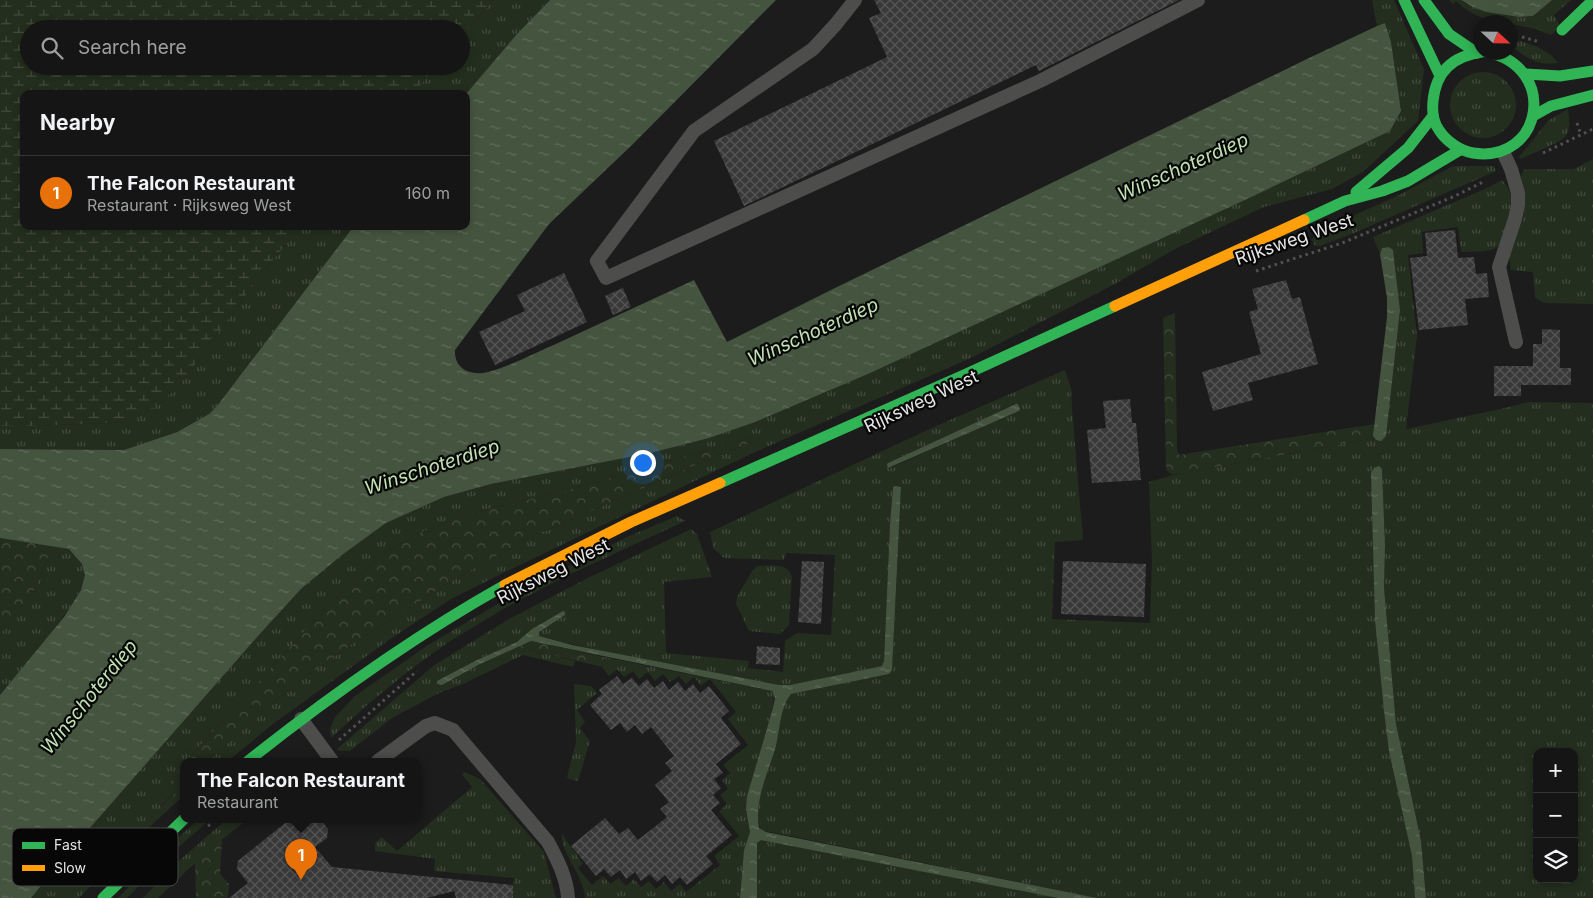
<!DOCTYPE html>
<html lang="en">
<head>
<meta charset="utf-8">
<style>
	:root { --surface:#151515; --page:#1e1e1e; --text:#f1f3f6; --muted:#9d9fa0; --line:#343434; --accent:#ea580c }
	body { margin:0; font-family:Inter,sans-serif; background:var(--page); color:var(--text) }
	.controls { position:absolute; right:15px; bottom:15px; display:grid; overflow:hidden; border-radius:10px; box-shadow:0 2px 8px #0003 }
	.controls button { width:45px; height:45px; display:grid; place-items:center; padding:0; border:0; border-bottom:1px solid var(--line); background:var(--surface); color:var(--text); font:25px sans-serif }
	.compass { position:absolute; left:1473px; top:15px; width:45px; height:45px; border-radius:50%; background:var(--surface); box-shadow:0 2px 8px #0003; rotate:112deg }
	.you { position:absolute; left:642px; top:462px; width:18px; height:18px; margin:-12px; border:4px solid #fff; border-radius:50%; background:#1a73e8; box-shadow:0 0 0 8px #1a73e833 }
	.badge { display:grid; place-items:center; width:32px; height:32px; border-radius:50%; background:var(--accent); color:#fff; font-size:16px; font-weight:700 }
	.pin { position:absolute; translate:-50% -41px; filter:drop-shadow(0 1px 2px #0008) }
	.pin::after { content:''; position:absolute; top:26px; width:18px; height:15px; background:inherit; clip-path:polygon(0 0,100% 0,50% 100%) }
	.popup { position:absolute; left:180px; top:758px; width:242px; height:65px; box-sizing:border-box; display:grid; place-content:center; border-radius:10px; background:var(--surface); filter:drop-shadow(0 1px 4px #0005); font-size:16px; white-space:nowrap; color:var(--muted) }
	.popup b { font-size:19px; color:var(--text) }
	.popup::after { content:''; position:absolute; left:50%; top:100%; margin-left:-10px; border:10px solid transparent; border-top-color:var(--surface) }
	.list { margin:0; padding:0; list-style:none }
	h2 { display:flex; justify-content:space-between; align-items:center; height:65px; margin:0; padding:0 20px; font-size:21px }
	h2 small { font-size:16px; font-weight:400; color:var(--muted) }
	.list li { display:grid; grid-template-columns:32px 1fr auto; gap:15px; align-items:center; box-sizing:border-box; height:75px; padding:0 20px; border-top:1px solid var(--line) }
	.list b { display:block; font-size:19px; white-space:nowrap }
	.list p { margin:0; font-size:16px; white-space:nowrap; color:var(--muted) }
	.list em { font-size:16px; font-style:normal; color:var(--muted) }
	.icon { flex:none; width:28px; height:28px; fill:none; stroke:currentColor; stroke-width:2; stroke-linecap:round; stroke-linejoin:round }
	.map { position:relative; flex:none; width:1593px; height:898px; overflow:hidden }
	.search { position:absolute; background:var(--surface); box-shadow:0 2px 8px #0003; left:20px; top:20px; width:450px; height:55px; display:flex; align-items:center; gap:12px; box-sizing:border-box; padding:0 18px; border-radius:28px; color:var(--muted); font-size:19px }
	.panel { position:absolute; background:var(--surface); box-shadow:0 2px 8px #0003; left:20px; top:90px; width:450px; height:140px; border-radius:10px }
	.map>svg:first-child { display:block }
</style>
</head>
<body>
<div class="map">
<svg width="1593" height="898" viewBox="0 0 1593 898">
	<defs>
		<pattern id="grass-tufts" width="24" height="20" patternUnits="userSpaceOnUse" patternTransform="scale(1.25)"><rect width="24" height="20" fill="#232e1e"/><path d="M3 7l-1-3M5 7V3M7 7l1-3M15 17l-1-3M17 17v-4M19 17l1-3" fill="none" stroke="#434c3f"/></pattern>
		<pattern id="forest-crowns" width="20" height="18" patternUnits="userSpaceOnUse" patternTransform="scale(1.25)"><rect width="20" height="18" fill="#232e1e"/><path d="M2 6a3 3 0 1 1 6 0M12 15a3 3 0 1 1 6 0" fill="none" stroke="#434c3f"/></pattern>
		<pattern id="wetland-marsh" width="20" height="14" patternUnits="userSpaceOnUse" patternTransform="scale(1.25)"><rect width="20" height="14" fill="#232e1e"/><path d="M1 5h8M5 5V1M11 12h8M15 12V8" fill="none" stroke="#434c3f"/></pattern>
		<pattern id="water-ripples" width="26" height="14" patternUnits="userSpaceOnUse" patternTransform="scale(1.25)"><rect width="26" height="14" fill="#45543f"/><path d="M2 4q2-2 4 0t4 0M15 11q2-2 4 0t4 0" fill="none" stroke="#606c5b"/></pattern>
		<pattern id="building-cross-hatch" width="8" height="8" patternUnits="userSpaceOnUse" patternTransform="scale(1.25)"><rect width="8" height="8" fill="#393939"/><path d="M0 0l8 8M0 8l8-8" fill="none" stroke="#565656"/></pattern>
	</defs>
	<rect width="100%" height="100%" fill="#1c1c1c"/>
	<g fill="url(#grass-tufts)" fill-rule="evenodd">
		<path d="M493 0H550L517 34 466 94H413L436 66H461V37Z"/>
		<path d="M1372 0H1394L1424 69 1418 121 1363 172 1332 189 1264 207 1175 249 1113 285 973 357 753 453 499 575 451 599 389 640 273 724 228 761H208L263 711 305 677 345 649 448 583 525 540 693 466 750 443 749 438 557 493 479 511 422 532 386 552 346 588 314 621 186 761H184L183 764 159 798 161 806 183 786V796L127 848 79 898H31L68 853 258 636 301 589 342 555 386 523 444 497 491 484 650 453 868 374 1245 200 1390 131 1401 111 1391 42 1385 23 1377 26Z"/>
		<path d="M1449 0H1461L1466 4C1481 8 1521 23 1534 15 1540 11 1546 4 1552 0H1571L1554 15 1560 26 1551 35 1536 29 1511 24 1510 22C1488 22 1472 16 1456 1L1453 4Z"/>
		<path d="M1510 38C1529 44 1547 47 1558 63 1537 66 1527 58 1511 46Z"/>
		<circle cx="1483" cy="105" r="33"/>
		<path d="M1568 109C1569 118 1571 130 1565 137 1559 143 1529 155 1520 159L1519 157 1549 120Z"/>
		<path d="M1593 159V304L1544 303 1535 298 1533 272 1511 270 1509 255 1523 219 1525 203 1521 175 1525 169H1574Z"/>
		<path d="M1453 166H1494L1496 171 1354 233 1320 246H1315L1312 240 1315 233 1399 195Z"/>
		<path d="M1502 180C1506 185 1510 190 1511 197 1513 207 1504 243 1496 248 1487 253 1471 251 1461 252L1458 227 1422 232 1423 253 1408 255 1417 336 1406 429 1505 408 1528 402 1593 403V898H1426L1421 841 1396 724 1384 588 1385 545 1382 470 1379 466 1373 539 1375 621 1384 711 1412 856 1415 898H1097L761 830C751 806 769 773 775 750 780 732 779 709 791 694L889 674 892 670 901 488 893 487 890 524 884 661 882 666 790 685H779C699 670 618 657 539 636V632L565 615 544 621 517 642 477 660 478 665 518 647 575 661 573 667 523 655 461 685 439 693 392 718 350 751H339L337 749 433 666 470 643 509 619 588 578 691 529 697 534 712 577 664 582 666 653 749 661 748 668 783 672 785 641 797 633 831 635 835 555 786 553 784 560 724 558 713 548 710 532 936 426 1065 370 1071 388 1072 408 1083 540 1055 542 1052 619 1150 623 1152 560 1149 482 1173 475 1374 438 1376 440 1386 436 1400 310 1393 251 1389 247 1382 248 1380 254 1373 237 1487 188ZM1016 404H1018L1020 409 1019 411 890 468 888 463ZM1537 752H1574V879H1537Z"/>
		<path d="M301 226H354L217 406 209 414 176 432 124 450 0 449V426H38L125 422 154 408 170 394 188 374 260 276Z"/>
		<path d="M677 516 685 521 562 578 505 608 447 643 406 673 366 706 331 738 330 729 335 717 355 696 428 645 523 589 627 537Z"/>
		<path d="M52 546 69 549C75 556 85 564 85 575 86 597 17 674 0 695V634L37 586Z"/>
		<path d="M757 566C770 566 788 562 792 577L789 625 780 634 749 631 736 604 737 597 752 571Z"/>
		<path d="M604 657 767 690 774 693 773 708 747 796 750 832 744 850 740 898H585C584 875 560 853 562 834L583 864 578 868 592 885 603 876 610 884 619 878 626 886 634 879 641 887 649 881 656 889 664 882 671 891 680 884 686 892 720 865 714 856 739 836 719 811 727 804 720 795 728 789 722 780 730 773 723 765 748 745 728 719 736 712 710 679 701 686 694 677 686 684 679 676 670 682 663 674 655 681 648 672 639 679 633 671 624 677 617 669 609 676 602 667Z"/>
		<path d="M574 684 591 686 597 693 577 710 585 722 580 728 590 741 578 781 569 779 567 777 576 742Z"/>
		<path d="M465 772 480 779 544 852 556 898H489L512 896 514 878 434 871 435 859 375 851V843L382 837 397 851 472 787 462 774Z"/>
		<path d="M199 819H211L176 849 127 898H118L169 846Z"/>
		<path d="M227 819H248L195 861V863L158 898H143L181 859Z"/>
		<path d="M761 840H765L1058 898H757V843Z"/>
	</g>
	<g fill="url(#forest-crowns)">
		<path d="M1175 313 1177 449 1179 455 1375 424 1374 438 1173 475 1166 470 1163 318Z"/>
		<path d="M749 438 750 443 693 466 525 540 448 583 345 649 305 677 263 711 208 761H186L314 621 346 588 386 552 422 532 479 511 557 493Z"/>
		<path d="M0 538 52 546 37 586 0 634Z"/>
		<path d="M531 641 604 657 602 667 518 647Z"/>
		<path d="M183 764V786L160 806 159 798Z"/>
		<path d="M222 838 220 874 229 884 228 898H196L195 861Z"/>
	</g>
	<path fill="url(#wetland-marsh)" d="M0 0H493L461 37V29H29V66H436L413 94H24V226H301L260 276 188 374 170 394 154 408 125 422 38 426H0Z"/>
	<g fill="url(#water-ripples)">
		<path d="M550 0H776L632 145 549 224 455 350C454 366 466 375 483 373 505 369 537 352 558 343 603 322 649 301 694 280L727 342 837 287 1307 59 1377 26 1385 23 1391 42 1401 111 1390 131 1245 200 868 374 755 422 709 438 650 453 491 484 444 497 386 523 342 555 301 589 258 636 68 853 31 898H0V695L64 617 81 590 85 575 82 564 69 549 0 538V449L124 450 177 432 209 414 217 406 354 226H466V94L517 34Z"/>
		<path d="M1461 0H1552L1533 16 1519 17 1486 12 1473 7Z"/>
		<path d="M1389 247 1393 250 1400 310 1386 436 1381 441 1376 440 1373 436 1387 317V298L1380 254 1382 248Z"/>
		<path d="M1016 404H1018L1020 409 1019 411 888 468 887 464 888 463Z"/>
		<path d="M1379 466 1382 469 1385 545 1384 588 1396 724 1421 841 1426 898H1415L1412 856 1389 751 1384 711 1375 621 1371 473 1374 468Z"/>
		<path d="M895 486 901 487 892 670 889 674 791 694C780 708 780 729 776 746 769 772 754 799 759 828L766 832 1097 898H1058L761 840 757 843V898H740L744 850 750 832 746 809 747 796 773 708 775 698 772 691 531 641 478 665 442 685 437 684V681L477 660 517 642 532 629 563 611 565 612V615L539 632V636L572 645 779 685H790L882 666 884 661 890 524 893 487Z"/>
	</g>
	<g fill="url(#building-cross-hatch)">
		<path d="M874 0H1179L1039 71 1036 65 744 206 714 141 887 57 869 18 881 13Z"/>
		<path d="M1455 230 1458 258 1474 257 1476 274 1487 273 1489 297 1465 299 1468 325 1419 330 1410 258 1427 256 1425 233Z"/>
		<path d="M564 273 587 322 495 365 479 332 525 311 517 295Z"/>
		<path d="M1286 280 1292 299 1300 297 1318 364 1248 383 1253 400 1213 411 1202 372 1261 354 1249 312 1258 309 1252 289Z"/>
		<path d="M623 288 631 307 613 315 605 296Z"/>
		<path d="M1542 329 1560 330V368H1571V385H1521V396H1494V366H1533V344H1542Z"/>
		<path d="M1130 399 1132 423H1136L1141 480 1092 483 1087 430 1106 428 1103 401Z"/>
		<path d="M802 561 824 562 821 624 798 622Z"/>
		<path d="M1063 561 1146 564 1144 617 1061 614Z"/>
		<path d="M757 646 780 648V665L756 664Z"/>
		<path d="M617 676 623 684 632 678 639 686 647 679 654 688 663 681 669 690 678 682 685 691 693 684 700 693 709 686 729 711 721 718 741 744 716 764 723 773 714 779 721 788 713 795 720 803 711 810 732 835 706 856 713 864 687 885 680 877 672 884 665 875 657 882 650 874 641 881 635 872 626 879 620 870 611 877 604 869 596 876 571 846 605 818 619 834 628 828 638 840 667 817 660 809 669 802 655 785 672 771 665 763 674 756 651 727 642 734 635 725 627 732 620 723 611 730 590 705 602 694 599 690Z"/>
		<path d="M290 819H320L328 829 327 838 315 847 332 867 513 885V898H456L454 891 427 898H229L248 883 237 869 238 861Z"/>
	</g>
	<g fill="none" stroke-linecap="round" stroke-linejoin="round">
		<g stroke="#525252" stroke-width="3" stroke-dasharray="2.5 4" stroke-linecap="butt">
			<path d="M1522 37 1540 42"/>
			<path d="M1577 123 1581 135"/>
			<path d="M1543 153 1593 129"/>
			<path d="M1256 271 1342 243 1455 196 1485 181"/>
			<path d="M339 740 417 671"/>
			<path d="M208 826 218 819"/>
		</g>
		<g stroke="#4d4d4c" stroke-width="14">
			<path d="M855 0 836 24 813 49 694 131 597 261 606 278 1040 81 1198 0"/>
			<path d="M1503 152 1511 169 1518 193V205L1515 219 1499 267 1516 342"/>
			<path d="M301 719 332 761"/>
			<path d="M378 761 426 726 435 723 453 730 548 842C557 859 567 878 568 898"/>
		</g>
		<g stroke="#30b455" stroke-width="11">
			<path d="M1404 0 1440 76"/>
			<path d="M1424 0 1449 34 1477 53"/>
			<path d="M1562 30 1593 0"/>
			<path d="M1482 52C1453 56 1436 71 1433 101 1432 111 1433 122 1439 130 1446 141 1460 151 1473 153 1543 164 1559 67 1487 52"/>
			<path d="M1526 74 1560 76 1593 71"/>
			<path d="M1533 116 1551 106 1593 95"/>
			<path d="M1356 192 1408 148 1433 116"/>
			<path d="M1304 220 1345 201 1382 191 1408 181 1460 150"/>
			<path d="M720 483 964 375 1115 306"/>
			<path d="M248 761C330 696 414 636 505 585"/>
			<path d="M103 898 184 819"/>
		</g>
		<g stroke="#ff9f0a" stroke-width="11">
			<path d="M1115 306 1304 220"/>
			<path d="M505 585 631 522 720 483"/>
		</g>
	</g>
	<g text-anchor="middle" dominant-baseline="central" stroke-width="4.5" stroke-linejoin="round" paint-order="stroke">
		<g font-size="18" fill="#e4e4e3" stroke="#070707">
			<text transform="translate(1294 239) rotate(-19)">Rijksweg West</text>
			<text transform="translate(921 401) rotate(-25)">Rijksweg West</text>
			<text transform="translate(553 571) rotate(-27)">Rijksweg West</text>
		</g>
		<g font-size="19" font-style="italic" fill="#c1e2b2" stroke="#070707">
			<text transform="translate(1183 167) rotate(-24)">Winschoterdiep</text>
			<text transform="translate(813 332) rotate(-24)">Winschoterdiep</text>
			<text transform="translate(432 467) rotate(-18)">Winschoterdiep</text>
			<text transform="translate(89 697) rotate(-51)">Winschoterdiep</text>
		</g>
	</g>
	<rect x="12" y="828" width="166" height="58" rx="8" fill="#070707" stroke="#494949" stroke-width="1"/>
	<rect x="22" y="842" width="23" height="7" fill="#30b455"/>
	<rect x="22" y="865" width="23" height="6" fill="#ff9f0a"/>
	<g font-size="14" fill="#e4e4e3">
		<text x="54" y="850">Fast</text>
		<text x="54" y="873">Slow</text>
	</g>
</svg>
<div class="controls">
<button>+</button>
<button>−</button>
<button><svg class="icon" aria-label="layers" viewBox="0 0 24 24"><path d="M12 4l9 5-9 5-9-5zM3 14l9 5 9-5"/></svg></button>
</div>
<svg class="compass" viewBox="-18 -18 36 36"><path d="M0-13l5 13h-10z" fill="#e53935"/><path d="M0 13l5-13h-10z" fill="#9d9fa0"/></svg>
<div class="you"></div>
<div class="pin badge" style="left:301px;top:880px;background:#e8710a">1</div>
<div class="popup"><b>The Falcon Restaurant</b>Restaurant</div>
<div class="search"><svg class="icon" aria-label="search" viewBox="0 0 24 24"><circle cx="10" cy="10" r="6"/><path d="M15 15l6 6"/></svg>Search here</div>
<section class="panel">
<h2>Nearby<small></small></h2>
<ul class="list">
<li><span class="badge" style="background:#e8710a">1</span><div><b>The Falcon Restaurant</b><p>Restaurant · Rijksweg West</p></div><em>160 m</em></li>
</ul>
</section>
</div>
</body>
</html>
